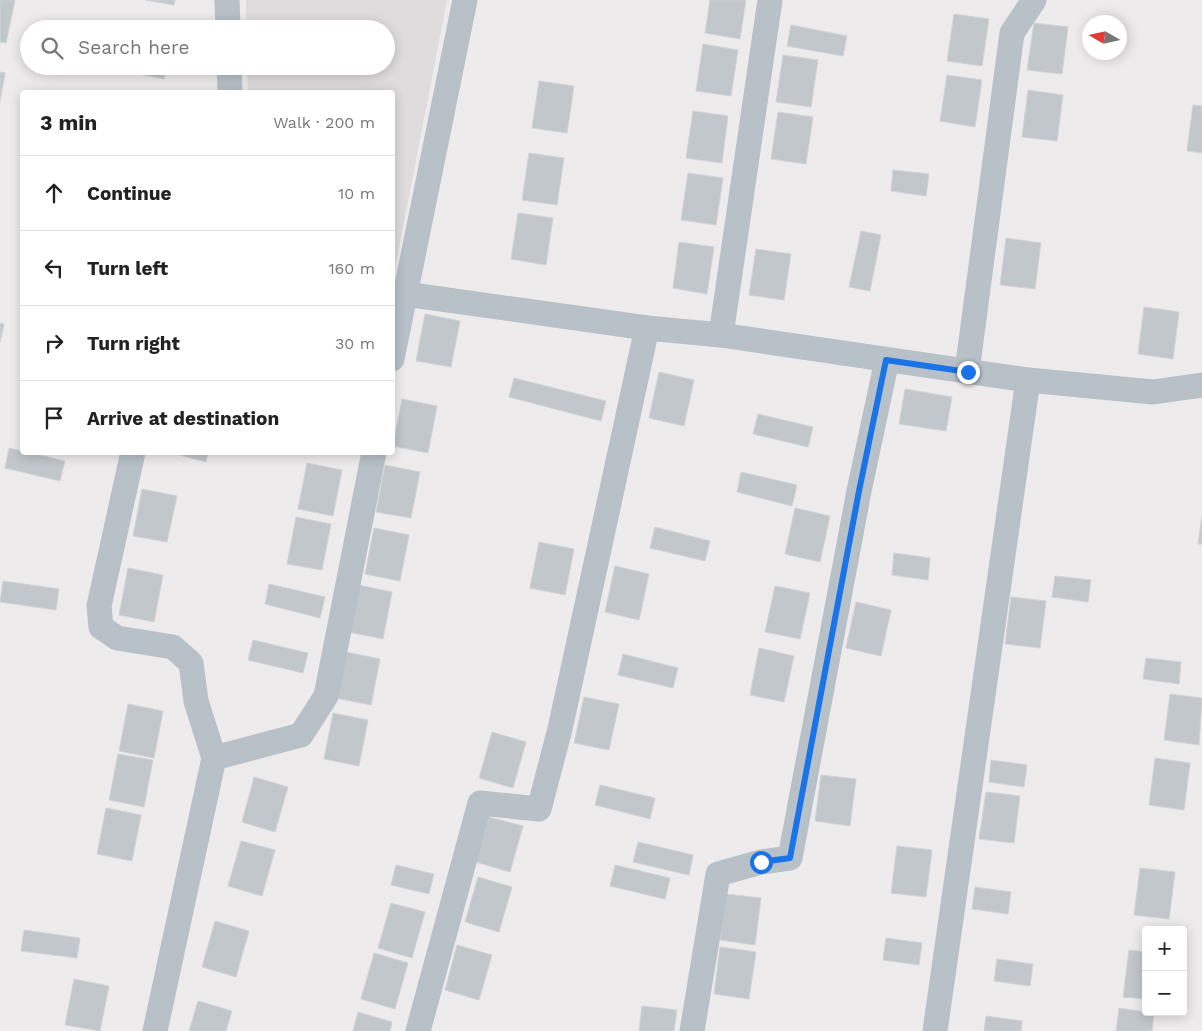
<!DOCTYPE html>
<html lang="en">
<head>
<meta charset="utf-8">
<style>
	:root { --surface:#fff; --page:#f2f2f2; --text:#222; --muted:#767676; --line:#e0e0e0 }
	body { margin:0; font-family:"Work Sans",sans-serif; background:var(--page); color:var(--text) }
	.controls { position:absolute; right:15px; bottom:15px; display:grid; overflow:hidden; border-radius:5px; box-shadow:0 2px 12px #0003 }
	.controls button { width:45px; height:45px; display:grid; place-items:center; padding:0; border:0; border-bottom:1px solid var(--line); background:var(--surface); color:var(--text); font:25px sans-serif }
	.compass { position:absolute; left:1082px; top:15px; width:45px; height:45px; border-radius:50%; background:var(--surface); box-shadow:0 2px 12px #0003; rotate:279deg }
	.stop { position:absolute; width:15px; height:15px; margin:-11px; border:4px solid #1a73e8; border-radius:50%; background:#fff }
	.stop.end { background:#1a73e8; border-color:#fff; box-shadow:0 1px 5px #0008 }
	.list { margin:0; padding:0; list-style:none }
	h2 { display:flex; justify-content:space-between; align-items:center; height:65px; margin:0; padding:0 20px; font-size:21px }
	h2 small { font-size:16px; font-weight:400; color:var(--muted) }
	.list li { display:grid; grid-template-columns:32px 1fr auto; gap:15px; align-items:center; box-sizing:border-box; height:75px; padding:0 20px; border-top:1px solid var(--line) }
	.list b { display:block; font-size:19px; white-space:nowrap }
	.list em { font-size:16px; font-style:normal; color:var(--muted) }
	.icon { flex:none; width:28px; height:28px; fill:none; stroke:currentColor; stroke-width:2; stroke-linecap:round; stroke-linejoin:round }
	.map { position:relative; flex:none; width:1202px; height:1031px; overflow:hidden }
	.search { position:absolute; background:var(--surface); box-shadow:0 2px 12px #0003; left:20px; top:20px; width:375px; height:55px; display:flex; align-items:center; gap:12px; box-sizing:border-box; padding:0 18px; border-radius:28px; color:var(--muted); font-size:19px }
	.panel { position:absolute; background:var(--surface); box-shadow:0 2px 12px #0003; left:20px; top:90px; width:375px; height:365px; border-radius:5px }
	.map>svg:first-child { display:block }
</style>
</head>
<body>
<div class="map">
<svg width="1202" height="1031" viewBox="0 0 1202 1031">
	<rect width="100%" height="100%" fill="#eeebec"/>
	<path fill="#dfdcdd" d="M246 0H447L395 269 392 268V92H248L247 66H386V29H246Z"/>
	<g fill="#c2c7cb" stroke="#d0d3d7">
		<path d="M0 0H15L6 43 0 42Z"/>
		<path d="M146 0H175L174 5Z"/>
		<path d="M710 0H746L740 39 705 33Z"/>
		<path d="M954 14 989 19 982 66 947 61Z"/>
		<path d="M1034 23 1068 27 1062 74 1027 70Z"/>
		<path d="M791 25 847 36 843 56 787 46Z"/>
		<path d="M703 44 738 50 731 96 696 91Z"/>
		<path d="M783 55 818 60 811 107 776 102Z"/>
		<path d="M130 66H167L164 79 129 72Z"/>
		<path d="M0 72 5 73 0 101Z"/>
		<path d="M947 75 982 80 975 127 940 121Z"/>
		<path d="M539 81 574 86 567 133 532 128Z"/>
		<path d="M1028 90 1063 95 1057 141 1022 137Z"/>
		<path d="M1193 105 1202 106V153L1187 151Z"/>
		<path d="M693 111 728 116 722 163 686 158Z"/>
		<path d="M778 112 813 117 806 164 771 159Z"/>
		<path d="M529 153 564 158 557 205 522 200Z"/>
		<path d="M893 170 929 174 926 196 891 191Z"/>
		<path d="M688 173 723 178 716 225 681 220Z"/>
		<path d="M518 213 553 218 546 265 511 259Z"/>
		<path d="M861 231 881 235 870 291 849 287Z"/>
		<path d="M1006 238 1041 243 1035 289 1000 285Z"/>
		<path d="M679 242 714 247 707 294 673 288Z"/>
		<path d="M756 249 791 254 784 300 749 295Z"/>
		<path d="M1144 307 1179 312 1173 359 1138 354Z"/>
		<path d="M425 314 460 321 451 367 416 361Z"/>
		<path d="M0 323 4 324 0 342Z"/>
		<path d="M659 372 694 380 684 426 649 418Z"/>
		<path d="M514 378 606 401 601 421 509 397Z"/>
		<path d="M905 389 952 397 946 431 899 424Z"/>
		<path d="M402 399 437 406 428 453 393 446Z"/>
		<path d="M758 414 813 427 808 447 753 434Z"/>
		<path d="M9 448 65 461 60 481 5 468Z"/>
		<path d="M168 452H208L206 462Z"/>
		<path d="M307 463 342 470 333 516 298 509Z"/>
		<path d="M385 465 420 472 411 518 376 512Z"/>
		<path d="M741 472 797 485 792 506 737 492Z"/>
		<path d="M142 489 177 496 167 542 133 536Z"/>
		<path d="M795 508 830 516 820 562 785 554Z"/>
		<path d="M1202 516V544H1198Z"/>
		<path d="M296 517 331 524 322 570 287 564Z"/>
		<path d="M655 527 710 541 705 561 650 548Z"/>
		<path d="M374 528 409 535 400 581 365 574Z"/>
		<path d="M539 542 574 549 565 595 530 588Z"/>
		<path d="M894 553 930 558 928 580 892 575Z"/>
		<path d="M615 566 649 574 639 620 605 612Z"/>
		<path d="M128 568 163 575 154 622 119 615Z"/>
		<path d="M1055 576 1091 580 1088 602 1052 597Z"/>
		<path d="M3 581 59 589 56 610 0 602Z"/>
		<path d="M269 584 325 597 320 618 265 604Z"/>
		<path d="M358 585 392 592 383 639 349 632Z"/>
		<path d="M775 586 810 593 800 639 765 632Z"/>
		<path d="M1011 597 1046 601 1040 648 1005 644Z"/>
		<path d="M856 602 891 610 881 656 846 648Z"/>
		<path d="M253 640 308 653 303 673 248 660Z"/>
		<path d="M759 648 794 656 784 702 750 695Z"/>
		<path d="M346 652 380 659 371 705 336 698Z"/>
		<path d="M623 654 678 668 673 688 618 675Z"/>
		<path d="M1146 658 1181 662 1179 684 1143 679Z"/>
		<path d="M1170 694 1202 698 1199 745 1164 740Z"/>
		<path d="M584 697 619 704 609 750 574 743Z"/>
		<path d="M128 704 163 711 154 758 119 751Z"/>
		<path d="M333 713 368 720 359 766 324 759Z"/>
		<path d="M492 732 526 742 513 788 479 778Z"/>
		<path d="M118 754 153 760 144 807 109 800Z"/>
		<path d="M1155 758 1190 763 1184 810 1149 805Z"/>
		<path d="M991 760 1027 765 1024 787 989 782Z"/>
		<path d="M821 775 856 779 850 826 815 821Z"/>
		<path d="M254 777 288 787 275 832 242 822Z"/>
		<path d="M600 785 655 798 650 819 595 805Z"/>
		<path d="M986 792 1020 796 1014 843 979 839Z"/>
		<path d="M106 808 141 815 132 861 97 854Z"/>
		<path d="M489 817 523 826 510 872 476 862Z"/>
		<path d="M241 841 275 850 262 896 228 886Z"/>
		<path d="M638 842 693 855 689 875 633 862Z"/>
		<path d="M897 846 932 850 926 897 891 893Z"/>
		<path d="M396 865 434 874 429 894 391 885Z"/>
		<path d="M615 865 670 878 665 899 610 886Z"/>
		<path d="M1140 868 1175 872 1169 919 1134 915Z"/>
		<path d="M478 877 512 887 499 932 465 922Z"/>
		<path d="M975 887 1011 892 1008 914 972 909Z"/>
		<path d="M726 894 761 898 755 945 720 940Z"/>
		<path d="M391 903 425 912 412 958 378 948Z"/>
		<path d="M215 921 249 931 236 977 202 967Z"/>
		<path d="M24 930 80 938 77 958 21 951Z"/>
		<path d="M886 938 922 943 919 965 883 960Z"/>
		<path d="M457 945 492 955 479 1000 445 990Z"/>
		<path d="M720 947 756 952 749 999 714 994Z"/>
		<path d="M1129 950 1146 952V999L1123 997Z"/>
		<path d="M374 953 408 963 395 1009 361 999Z"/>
		<path d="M997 959 1033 964 1030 986 994 981Z"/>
		<path d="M74 979 109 986 100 1031 65 1025Z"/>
		<path d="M198 1001 232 1011 226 1031H189Z"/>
		<path d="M642 1006 677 1010 674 1031H639Z"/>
		<path d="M1119 1008 1154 1013 1152 1031H1116Z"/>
		<path d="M358 1012 392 1022 390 1031H353Z"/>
		<path d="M986 1016 1022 1021 1021 1031H984Z"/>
	</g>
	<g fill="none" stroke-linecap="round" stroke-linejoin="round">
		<g stroke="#b7c1c7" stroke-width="25">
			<path d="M227 0 228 29"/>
			<path d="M229 66 230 92"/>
			<path d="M405 294 647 328 721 335 1028 380 1153 392 1202 385"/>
			<path d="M721 335 770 0"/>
			<path d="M392 359 465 0"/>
			<path d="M967 371 1012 33 1034 0"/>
			<path d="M133 452 99 606 101 627 117 638 173 647 191 663 196 701 214 758 155 1031"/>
			<path d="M214 758 301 735 326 696 374 452"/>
			<path d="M418 1031 480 803 539 809 560 729 647 328"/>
			<path d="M692 1031 718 874 761 862 790 858 859 491 887 360"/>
			<path d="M935 1031 1028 380"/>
		</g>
	</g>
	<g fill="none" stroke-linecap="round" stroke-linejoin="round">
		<path stroke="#1a73e8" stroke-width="6" d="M761 862 790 858 859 491 886 360 968 372"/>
	</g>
</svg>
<div class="controls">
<button>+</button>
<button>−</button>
</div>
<svg class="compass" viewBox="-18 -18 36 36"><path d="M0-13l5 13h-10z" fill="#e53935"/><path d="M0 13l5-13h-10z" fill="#767676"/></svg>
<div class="stop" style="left:761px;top:862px"></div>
<div class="stop end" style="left:968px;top:372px"></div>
<div class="search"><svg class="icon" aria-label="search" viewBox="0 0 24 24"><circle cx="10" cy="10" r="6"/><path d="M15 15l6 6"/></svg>Search here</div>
<section class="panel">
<h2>3 min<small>Walk · 200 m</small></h2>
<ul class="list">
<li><svg class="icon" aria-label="ahead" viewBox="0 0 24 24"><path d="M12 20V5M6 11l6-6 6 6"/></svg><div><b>Continue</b></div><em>10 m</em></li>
<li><svg class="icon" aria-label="left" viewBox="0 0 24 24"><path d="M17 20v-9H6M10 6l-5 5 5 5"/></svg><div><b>Turn left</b></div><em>160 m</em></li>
<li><svg class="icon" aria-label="right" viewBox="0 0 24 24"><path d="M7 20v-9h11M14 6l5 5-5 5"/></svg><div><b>Turn right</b></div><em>30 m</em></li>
<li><svg class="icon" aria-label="arrive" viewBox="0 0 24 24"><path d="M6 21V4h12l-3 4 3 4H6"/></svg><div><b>Arrive at destination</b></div></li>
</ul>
</section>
</div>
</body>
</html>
